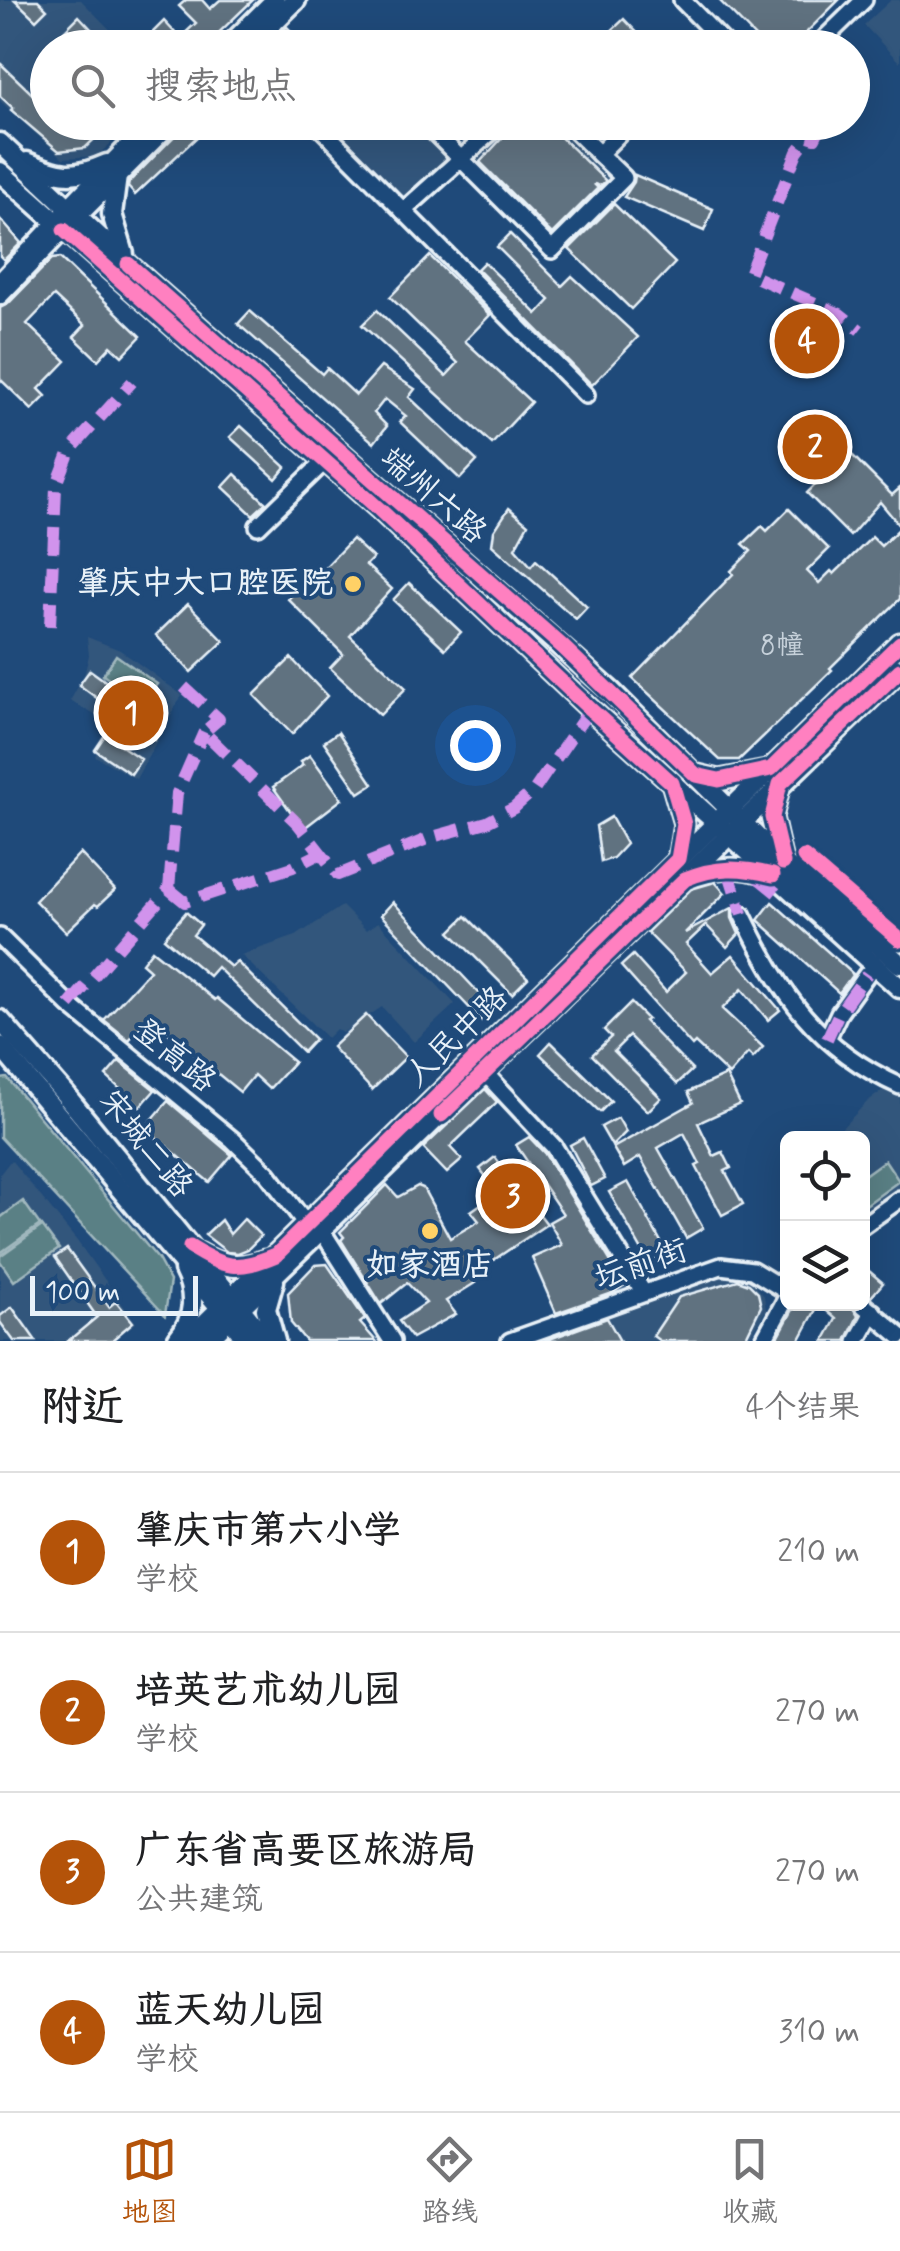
<!DOCTYPE html>
<html lang="zh">
<head>
<meta charset="utf-8">
<style>
	:root { --surface:#fff; --page:#f6f6f6; --text:#202124; --muted:#757577; --line:#e0e0e0; --accent:#b45309 }
	body { margin:0; font-family:Mynerve,"LXGW WenKai TC",sans-serif; background:var(--page); color:var(--text) }
	.controls { position:absolute; right:30px; bottom:30px; display:grid; overflow:hidden; border-radius:15px; box-shadow:0 10px 40px #0002 }
	.controls button { width:90px; height:90px; display:grid; place-items:center; padding:0; border:0; border-bottom:2px solid var(--line); background:var(--surface); color:var(--text); font:50px sans-serif }
	.scale { position:absolute; left:30px; bottom:25px; width:168px; box-sizing:border-box; padding-left:10px; border:5px solid #e8f1f8; border-top:0; font-size:28px; line-height:35px; white-space:nowrap; color:#e8f1f8; -webkit-text-stroke:8px #1f4a7a; paint-order:stroke }
	.you { position:absolute; left:475px; top:745px; width:35px; height:35px; margin:-25px; border:8px solid #fff; border-radius:50%; background:#1a73e8; box-shadow:0 0 0 15px #1a73e833 }
	.badge { display:grid; place-items:center; width:65px; height:65px; border-radius:50%; background:var(--accent); color:#fff; font-size:32px; font-weight:700 }
	.pin { position:absolute; translate:-50% -50%; border:5px solid #fff; box-shadow:0 2px 10px #0006 }
	.list { margin:0; padding:0; list-style:none }
	h2 { display:flex; justify-content:space-between; align-items:center; height:130px; margin:0; padding:0 40px; font-size:42px }
	h2 small { font-size:32px; font-weight:400; color:var(--muted) }
	.list li { display:grid; grid-template-columns:65px 1fr auto; gap:30px; align-items:center; box-sizing:border-box; height:160px; padding:0 40px; border-top:2px solid var(--line) }
	.list b { display:block; font-size:38px; white-space:nowrap }
	.list p { margin:0; font-size:32px; white-space:nowrap; color:var(--muted) }
	.list em { font-size:32px; font-style:normal; color:var(--muted) }
	.icon { flex:none; width:55px; height:55px; fill:none; stroke:currentColor; stroke-width:2; stroke-linecap:round; stroke-linejoin:round }
	.map { position:relative; flex:none; width:900px; height:1341px; overflow:hidden }
	.search { position:absolute; background:var(--surface); box-shadow:0 10px 40px #0002; left:30px; right:30px; top:30px; height:110px; display:flex; align-items:center; gap:25px; box-sizing:border-box; padding:0 35px; border-radius:55px; color:var(--muted); font-size:38px }
	.sheet { height:770px; background:var(--surface) }
	nav { display:flex; justify-content:space-around; align-items:center; box-sizing:border-box; height:140px; border-top:2px solid var(--line); background:var(--surface); font-size:28px; color:var(--muted) }
	nav a { display:grid; justify-items:center; gap:5px }
	nav .on { color:var(--accent) }
	.map>svg:first-child { display:block }
</style>
</head>
<body>
<div class="map">
<svg width="900" height="1341" viewBox="0 0 900 1341">
	<rect width="100%" height="100%" fill="#1f4a7a"/>
	<filter id="ink" filterUnits="userSpaceOnUse"><feTurbulence type="fractalNoise" baseFrequency=".01" numOctaves="2"/><feDisplacementMap in="SourceGraphic" scale="20" xChannelSelector="R" yChannelSelector="G"/><feConvolveMatrix kernelMatrix="1 2 1 2 8 2 1 2 1" color-interpolation-filters="sRGB"/></filter>
	<g filter="url(#ink)">
		<g fill="#32567c">
			<path d="M0 0H81L127 47 48 48V122L133 123 97 156 63 158 0 101Z"/>
			<path d="M891 0H900V63L864 25Z"/>
			<path d="M334 122 419 123 446 149H480L507 123H561L619 181 552 248 471 167 441 168 406 203 329 127Z"/>
			<path d="M786 313 842 343 829 369 773 338Z"/>
			<path d="M87 637 120 650 182 695 136 779 95 756 111 724 70 701 84 676 89 655Z"/>
			<path d="M342 906 366 930 378 922 455 1004 414 1042 382 1007 342 1033 336 1029 327 1038 241 955 296 936Z"/>
			<path d="M892 1084 900 1092V1195L863 1220 862 1138H836L835 1135 868 1101Z"/>
			<path d="M11 1160 77 1241 136 1323 112 1341H0V1174Z"/>
			<path d="M729 1273 752 1281 764 1296 766 1310 748 1341H517L519 1338Z"/>
		</g>
		<g fill="#5a8085" stroke="#a1b8be" stroke-width="2.5">
			<path d="M116 655 157 684 143 703 103 675Z"/>
			<path d="M7 1078 158 1259 170 1281 165 1315 0 1137V1079Z"/>
			<path d="M885 1160 899 1181 863 1207V1176Z"/>
			<path d="M23 1201 40 1225 0 1253V1218Z"/>
			<path d="M42 1226 59 1249 14 1281 0 1261V1256Z"/>
		</g>
		<g fill="#607280" stroke="#e8f1f8" stroke-width="2.5">
			<path d="M15 0H38L47 9 36 20Z"/>
			<path d="M186 0H202L210 9 220 0H253L203 48H160L149 36 164 21 180 38 196 23 179 6Z"/>
			<path d="M719 0H839L791 48H766Z"/>
			<path d="M79 16 109 48H75L62 33Z"/>
			<path d="M624 19 652 48H610L616 41 609 33Z"/>
			<path d="M287 27 298 38 289 48H265Z"/>
			<path d="M0 63 48 109V122H112L85 148 59 151 11 110 13 108 0 96Z"/>
			<path d="M188 122H213L135 195 128 187 129 182Z"/>
			<path d="M517 122H545L606 181 600 186 594 184 598 188 552 234 480 162Z"/>
			<path d="M635 175 713 209 704 231 624 197 634 182Z"/>
			<path d="M614 204 675 263 631 309 569 249Z"/>
			<path d="M0 219 21 243 4 260 0 256Z"/>
			<path d="M510 234 562 286 572 276 638 337 592 385 477 269 484 262 537 314 550 300 497 247Z"/>
			<path d="M430 256 490 315 465 341 531 402 492 444 362 325 377 310 446 376 458 363 390 297Z"/>
			<path d="M60 258 141 336 122 356 111 346 98 360 74 337 85 325 54 296 27 324 66 361 39 389 46 396 32 410 0 379V308L8 304 52 259Z"/>
			<path d="M250 311 322 374 327 368 356 395 381 367 415 389 409 397 477 461 460 479 400 422 406 416 385 399 374 413 387 426 374 443 238 324Z"/>
			<path d="M241 426 286 467 276 479 230 437Z"/>
			<path d="M845 448 892 495 900 488V526L880 502 850 536 807 493 832 468 828 464Z"/>
			<path d="M235 474 266 503 253 515 223 487Z"/>
			<path d="M509 508 528 524 515 548 531 566 536 560 587 607 576 619 492 545 494 531Z"/>
			<path d="M789 509 829 549 807 571 819 583 831 571 834 574 872 537 881 546 900 528V599L830 668 832 670 739 760H720L632 678 733 574 731 571 751 551 743 544 762 526 767 531Z"/>
			<path d="M352 539 373 558 366 565 392 589 350 636 406 688 380 715 330 668 343 654 288 599 305 582 308 585Z"/>
			<path d="M409 583 461 632 445 649 393 600Z"/>
			<path d="M188 604 224 641 191 672 156 635Z"/>
			<path d="M291 658 327 696 292 734 254 695Z"/>
			<path d="M90 670 140 706 144 701 151 702 161 709 162 716 157 722 164 727 154 740 79 685Z"/>
			<path d="M338 732 373 784 359 793 324 742Z"/>
			<path d="M105 735 141 759 131 774 95 750Z"/>
			<path d="M310 755 342 799 303 829 273 787 303 765 300 762Z"/>
			<path d="M611 817 626 844 613 858 601 862 596 826Z"/>
			<path d="M80 853 115 890 98 906 95 904 66 932 35 901Z"/>
			<path d="M715 882 725 893 685 933 732 908V918L739 934 727 947 706 925 686 944 712 973 733 955 780 1010 768 1020 742 989 722 1009 763 1047 753 1058 748 1053 729 1075 695 1043 692 1046 621 966 633 955 666 992 686 972 647 932 691 889Z"/>
			<path d="M393 902 494 1009 482 1021 381 915Z"/>
			<path d="M772 902 853 974 839 993 758 920Z"/>
			<path d="M186 912 201 925 193 935 231 967 237 962 315 1039 303 1052 217 967 209 976 164 938Z"/>
			<path d="M466 916 528 978 512 994 450 932Z"/>
			<path d="M152 950 215 1000 217 998 294 1062 269 1089 254 1075 240 1092 149 1017 129 1040 104 1020 150 970 142 963Z"/>
			<path d="M631 1003 647 1019 644 1021 692 1070 677 1084 629 1036 614 1051 661 1098 648 1111 592 1055 611 1037 604 1030Z"/>
			<path d="M366 1015 406 1057 372 1090 332 1047Z"/>
			<path d="M551 1042 611 1101 600 1112 540 1054Z"/>
			<path d="M119 1061 155 1090 140 1107 106 1076Z"/>
			<path d="M726 1075 740 1104 698 1123 714 1156 723 1152 731 1168 725 1171 743 1204 722 1215 696 1166 700 1164 684 1133 658 1148 703 1228 686 1238 640 1157 624 1167 613 1148 693 1103 688 1092Z"/>
			<path d="M485 1089 497 1102 450 1147 462 1160 447 1173 423 1148Z"/>
			<path d="M168 1101 232 1155 209 1182 145 1128Z"/>
			<path d="M618 1118 626 1132 612 1146 601 1127Z"/>
			<path d="M529 1137 545 1154 625 1285 610 1294 556 1313 532 1258 562 1245 549 1222 563 1214 516 1145Z"/>
			<path d="M583 1138 605 1179 591 1186 570 1145Z"/>
			<path d="M495 1157 547 1224 470 1276 475 1283 446 1301 456 1314 412 1338 399 1321 426 1303 407 1283 381 1304 341 1240 344 1237 340 1232 387 1185 398 1197 418 1186 423 1188 450 1238 479 1221 471 1211 498 1192 480 1169Z"/>
			<path d="M628 1182 666 1251 648 1261 609 1192Z"/>
			<path d="M244 1219 261 1236 248 1249 238 1253 227 1252 205 1235 221 1220 230 1234Z"/>
			<path d="M67 1249 109 1307 116 1301 133 1322 111 1341H68L97 1317 55 1257Z"/>
			<path d="M327 1264 365 1319 360 1323 376 1341H306L291 1323 288 1293 315 1265Z"/>
			<path d="M862 1265 883 1283 871 1297 862 1291Z"/>
			<path d="M738 1280 749 1284 758 1293 761 1306 744 1341H660L653 1336 679 1297Z"/>
			<path d="M796 1304H851L858 1316 846 1341H824L836 1319 819 1304 799 1341H776Z"/>
			<path d="M12 1307 36 1341H14L0 1322V1316Z"/>
			<path d="M607 1318 620 1341H544Z"/>
		</g>
		<g fill="none" stroke-linecap="round" stroke-linejoin="round">
			<g stroke="#e8f1f8" stroke-width="22">
				<g id="minor">
					<path d="M682 0 729 48"/>
					<path d="M815 48 864 0"/>
					<path d="M315 122 586 395"/>
					<path d="M424 122 552 250 624 178 599 154"/>
					<path d="M567 122 599 154 631 122"/>
					<path d="M403 211 502 122"/>
					<path d="M0 281 56 222"/>
					<path d="M0 296 64 230"/>
					<path d="M258 526 325 461"/>
					<path d="M742 914C781 994 816 1048 900 1086"/>
					<path d="M0 937 69 1005 233 1140 268 1174 306 1224"/>
					<path d="M827 1039 839 1013 867 974"/>
					<path d="M485 1073 554 1147 643 1292"/>
					<path d="M862 1226 900 1199"/>
					<path d="M322 1231 392 1341"/>
					<path d="M862 1304 900 1336"/>
					<path d="M510 1341 721 1266 752 1270 788 1292"/>
					<path d="M763 1341 788 1295"/>
					<path d="M857 1341 873 1312"/>
				</g>
			</g>
			<g stroke="#e8f1f8" stroke-width="25">
				<g id="major">
					<path d="M227 48 275 0"/>
					<path d="M247 48 296 0"/>
					<path d="M0 143 128 264 611 691 783 863 900 964"/>
					<path d="M27 162C60 176 73 179 107 164"/>
					<path d="M0 172 379 509 590 709 900 988"/>
					<path d="M117 176 112 214 124 254"/>
					<path d="M66 211 153 122"/>
					<path d="M71 222 171 122"/>
					<path d="M698 775 719 780 766 771"/>
					<path d="M672 783 684 824 678 859"/>
					<path d="M780 784 772 817 782 861"/>
					<path d="M690 877C717 866 739 866 767 874"/>
					<path d="M0 1020 64 1093 267 1341"/>
					<path d="M0 1046 248 1341"/>
					<path d="M199 1253C221 1266 239 1270 264 1260"/>
					<path d="M274 1281 266 1309 275 1341"/>
					<path d="M178 1338C195 1318 196 1293 184 1270"/>
					<path d="M187 1341 900 643"/>
					<path d="M206 1341 900 670"/>
				</g>
			</g>
			<use href="#minor" stroke="#1f4a7a" stroke-width="15"/>
			<use href="#major" stroke="#1f4a7a" stroke-width="18"/>
			<g stroke="#d193ec" stroke-width="12" stroke-dasharray="25 12" stroke-linecap="butt">
				<path d="M823 122 815 138 809 136 797 152 749 274 840 314 860 330"/>
				<path d="M50 626 56 487 70 451 132 382"/>
				<path d="M184 687 219 719 204 732 298 824 338 875 432 837 487 822 514 808 535 789 590 709"/>
				<path d="M727 867 742 914"/>
				<path d="M757 877 784 899"/>
				<path d="M169 889 185 902 293 867 321 853"/>
				<path d="M169 889 177 793 204 732"/>
				<path d="M69 1005 169 889"/>
				<path d="M827 1039 839 1013 867 974"/>
			</g>
			<g stroke="#1f4a7a" stroke-width="21">
				<g id="cycleway">
					<path d="M64 230 379 509 590 709 672 783 684 824 678 859 276 1255C238 1271 225 1269 190 1247"/>
					<path d="M128 264 563 647 696 775 719 780 771 769 900 643"/>
					<path d="M804 857 900 940"/>
					<path d="M783 863 772 817 780 784 900 670"/>
					<path d="M441 1115 685 879C717 866 740 867 773 875"/>
				</g>
			</g>
			<use href="#cycleway" stroke="#ff80c0" stroke-width="15"/>
		</g>
	</g>
	<g fill="#ffd166" stroke="#1f4a7a" stroke-width="4">
		<circle cx="353" cy="584" r="10"/>
		<circle cx="430" cy="1231" r="10"/>
	</g>
	<g text-anchor="middle" dominant-baseline="central" stroke-width="8" stroke-linejoin="round" paint-order="stroke">
		<g font-size="28" fill="#c6d1da">
			<text x="782" y="646">8幢</text>
		</g>
		<g font-size="32" fill="#e8f1f8" stroke="#1f4a7a">
			<text transform="translate(433 496) rotate(41)">端州六路</text>
			<text transform="translate(457 1037) rotate(-44)">人民中路</text>
			<text transform="translate(174 1056) rotate(39)">登高路</text>
			<text transform="translate(145 1144) rotate(51)">宋城二路</text>
			<text transform="translate(641 1265) rotate(-19)">坛前街</text>
		</g>
		<g font-size="32" font-weight="bold" fill="#e8f1f8" stroke="#1f4a7a" text-anchor="end">
			<text x="333" y="584">肇庆中大口腔医院</text>
			<text x="430" y="1266" text-anchor="middle">如家酒店</text>
		</g>
	</g>
</svg>
<div class="controls">
<button><svg class="icon" aria-label="locate" viewBox="0 0 24 24"><circle cx="12" cy="12" r="6"/><path d="M12 2v4M12 18v4M2 12h4M18 12h4"/></svg></button>
<button><svg class="icon" aria-label="layers" viewBox="0 0 24 24"><path d="M12 4l9 5-9 5-9-5zM3 14l9 5 9-5"/></svg></button>
</div>
<div class="scale">100 m</div>
<div class="you"></div>
<div class="pin badge" style="left:131px;top:713px">1</div>
<div class="pin badge" style="left:815px;top:447px">2</div>
<div class="pin badge" style="left:513px;top:1196px">3</div>
<div class="pin badge" style="left:807px;top:341px">4</div>
<div class="search"><svg class="icon" aria-label="search" viewBox="0 0 24 24"><circle cx="10" cy="10" r="6"/><path d="M15 15l6 6"/></svg>搜索地点</div>
</div>
<section class="sheet">
<h2>附近<small>4个结果</small></h2>
<ul class="list">
<li><span class="badge">1</span><div><b>肇庆市第六小学</b><p>学校</p></div><em>210 m</em></li>
<li><span class="badge">2</span><div><b>培英艺术幼儿园</b><p>学校</p></div><em>270 m</em></li>
<li><span class="badge">3</span><div><b>广东省高要区旅游局</b><p>公共建筑</p></div><em>270 m</em></li>
<li><span class="badge">4</span><div><b>蓝天幼儿园</b><p>学校</p></div><em>310 m</em></li>
</ul>
</section>
<nav>
<a class="on"><svg class="icon" aria-label="map" viewBox="0 0 24 24"><path d="M3 6l6-2 6 2 6-2v14l-6 2-6-2-6 2zM9 4v14M15 6v14"/></svg>地图</a>
<a><svg class="icon" aria-label="directions" viewBox="0 0 24 24"><path d="M12 3l9 9-9 9-9-9zM9 14v-3h6M13 9l2 2-2 2"/></svg>路线</a>
<a><svg class="icon" aria-label="saved" viewBox="0 0 24 24"><path d="M7 4h10v16l-5-4-5 4z"/></svg>收藏</a>
</nav>
</body>
</html>
